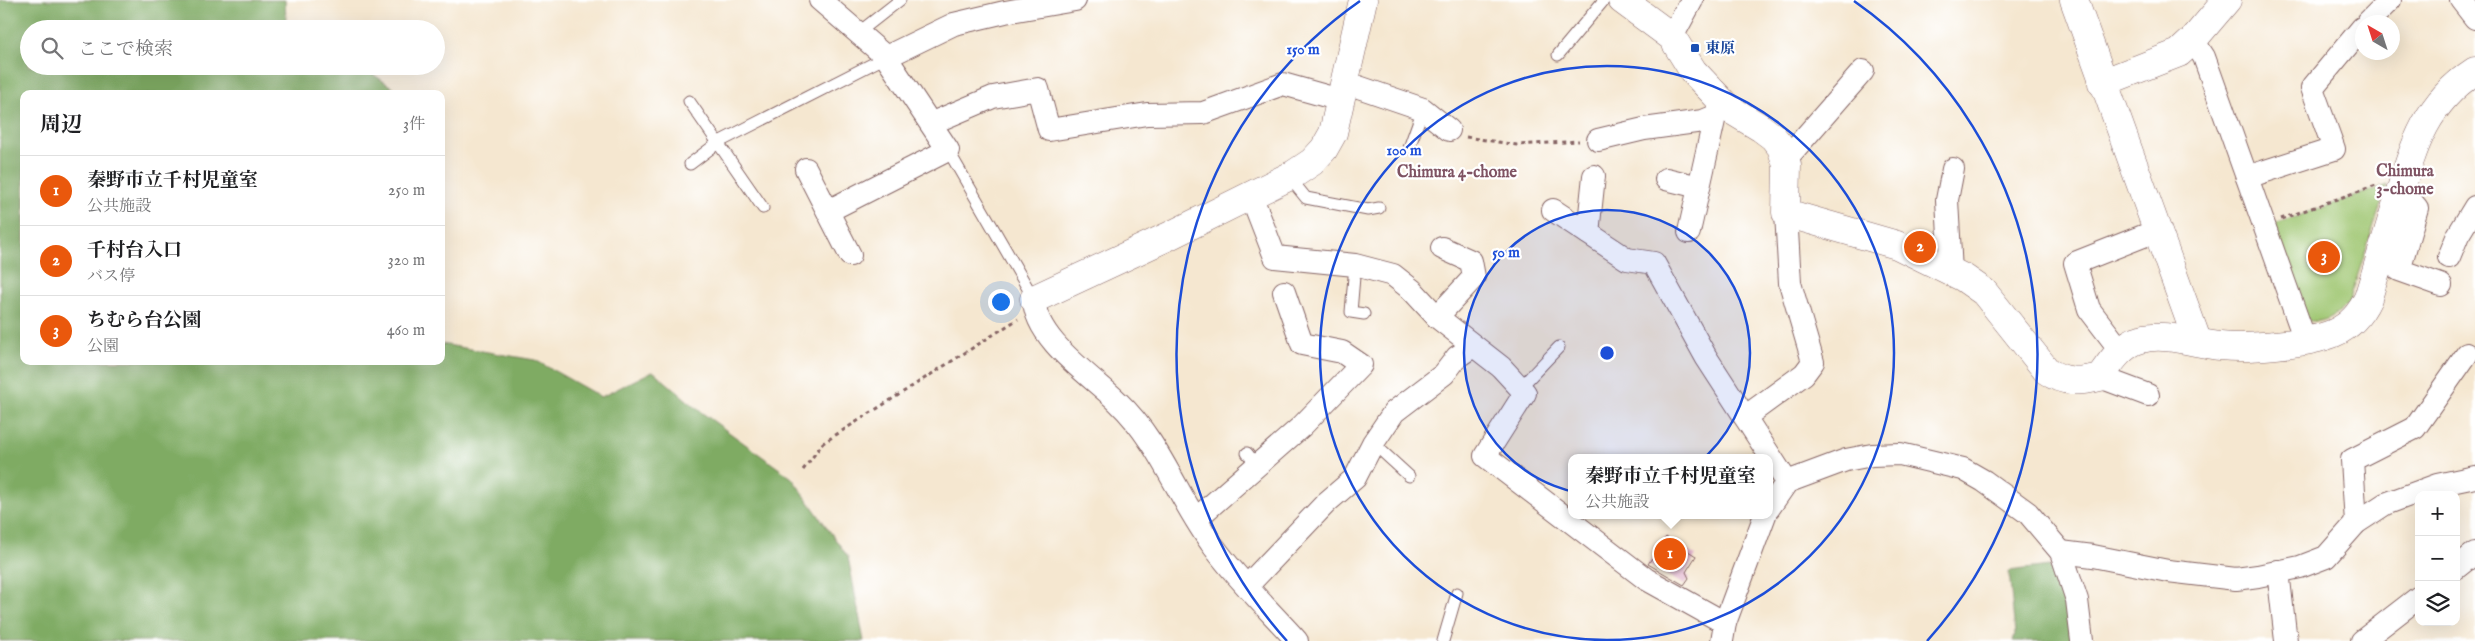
<!DOCTYPE html>
<html lang="ja">
<head>
<meta charset="utf-8">
<style>
	:root { --surface:#fff; --page:#f6f6f6; --text:#202124; --muted:#757577; --line:#e0e0e0; --accent:#ea580c }
	body { margin:0; font-family:"IM FELL English","Noto Serif JP",serif; background:var(--page); color:var(--text) }
	.controls { position:absolute; right:15px; bottom:15px; display:grid; overflow:hidden; border-radius:10px; box-shadow:0 5px 20px #0002 }
	.controls button { width:45px; height:45px; display:grid; place-items:center; padding:0; border:0; border-bottom:1px solid var(--line); background:var(--surface); color:var(--text); font:25px sans-serif }
	.compass { position:absolute; left:2355px; top:15px; width:45px; height:45px; border-radius:50%; background:var(--surface); box-shadow:0 5px 20px #0002; rotate:321deg }
	.you { position:absolute; left:1000px; top:301px; width:18px; height:18px; margin:-12px; border:4px solid #fff; border-radius:50%; background:#1a73e8; box-shadow:0 0 0 8px #1a73e833 }
	.badge { display:grid; place-items:center; width:32px; height:32px; border-radius:50%; background:var(--accent); color:#fff; font-size:16px; font-weight:700 }
	.pin { position:absolute; translate:-50% -50%; border:2px solid #fff; box-shadow:0 1px 5px #0006 }
	.popup { position:absolute; left:1568px; top:454px; width:205px; height:65px; box-sizing:border-box; display:grid; place-content:center; border-radius:10px; background:var(--surface); filter:drop-shadow(0 1px 4px #0005); font-size:16px; white-space:nowrap; color:var(--muted) }
	.popup b { font-size:19px; color:var(--text) }
	.popup::after { content:''; position:absolute; left:50%; top:100%; margin-left:-10px; border:10px solid transparent; border-top-color:var(--surface) }
	.list { margin:0; padding:0; list-style:none }
	h2 { display:flex; justify-content:space-between; align-items:center; height:65px; margin:0; padding:0 20px; font-size:21px }
	h2 small { font-size:16px; font-weight:400; color:var(--muted) }
	.list li { display:grid; grid-template-columns:32px 1fr auto; gap:15px; align-items:center; box-sizing:border-box; height:70px; padding:0 20px; border-top:1px solid var(--line) }
	.list b { display:block; font-size:19px; white-space:nowrap }
	.list p { margin:0; font-size:16px; white-space:nowrap; color:var(--muted) }
	.list em { font-size:16px; font-style:normal; color:var(--muted) }
	.icon { flex:none; width:28px; height:28px; fill:none; stroke:currentColor; stroke-width:2; stroke-linecap:round; stroke-linejoin:round }
	.map { position:relative; flex:none; width:2475px; height:641px; overflow:hidden }
	.search { position:absolute; background:var(--surface); box-shadow:0 5px 20px #0002; left:20px; top:20px; width:425px; height:55px; display:flex; align-items:center; gap:12px; box-sizing:border-box; padding:0 18px; border-radius:28px; color:var(--muted); font-size:19px }
	.panel { position:absolute; background:var(--surface); box-shadow:0 5px 20px #0002; left:20px; top:90px; width:425px; height:275px; border-radius:10px }
	.map>svg:first-child { display:block }
</style>
</head>
<body>
<div class="map">
<svg width="2475" height="641" viewBox="0 0 2475 641">
	<rect width="100%" height="100%" fill="#fff"/>
	<filter id="ink" filterUnits="userSpaceOnUse"><feTurbulence type="fractalNoise" baseFrequency=".02" numOctaves="2"/><feDisplacementMap in="SourceGraphic" scale="10" xChannelSelector="R" yChannelSelector="G"/><feConvolveMatrix kernelMatrix="1 2 1 2 8 2 1 2 1" color-interpolation-filters="sRGB"/></filter>
	<filter id="wash" filterUnits="userSpaceOnUse"><feTurbulence type="fractalNoise" baseFrequency=".0096" numOctaves="4" result="noise"/><feDisplacementMap in="SourceGraphic" scale="20" xChannelSelector="R" yChannelSelector="G"/><feGaussianBlur stdDeviation="1.12" result="paint"/><feColorMatrix in="noise" values="0 0 0 0 0 0 0 0 0 0 0 0 0 0 0 0 0 1.4 0 .05"/><feComposite in="paint" operator="in"/></filter>
	<g filter="url(#wash)">
		<rect width="100%" height="100%" fill="#f5e7d0"/>
		<path fill="#9fc671" stroke="#74724e" d="M2387 185 2349 302C2337 315 2324 325 2305 320L2272 225Z"/>
		<g fill="#7fab63" stroke="#646547">
			<path d="M0 0H285L286 21 301 29H29V66H361L402 94H24V361H441V344L535 360 601 397 653 371 701 412 792 478 848 557 864 641H0Z"/>
			<path d="M2049 566 2078 618V641H2013L2015 634 2009 571Z"/>
		</g>
		<g id="blocks">
			<path fill="#e1b4cc" d="M1666 537 1696 556 1686 572 1689 578 1684 585 1648 564Z"/>
		</g>
	</g>
	<g filter="url(#ink)">
		<use href="#blocks" fill-opacity="0" stroke="#866565" stroke-width="1"/>
		<g fill="none" stroke-linecap="round" stroke-linejoin="round">
			<g stroke="#866565" stroke-width="13">
				<g id="lane">
					<path d="M858 33 900 0"/>
					<path d="M1558 55 1604 0"/>
					<path d="M689 101 763 208"/>
					<path d="M1409 148 1423 109"/>
					<path d="M948 150 1034 299"/>
					<path d="M690 164 719 142 886 57"/>
					<path d="M1289 177 1306 198 1368 210 1379 208"/>
					<path d="M1355 265 1351 312 1364 314"/>
					<path d="M1520 388 1559 347"/>
					<path d="M1373 443 1409 476"/>
					<path d="M1247 453 1257 466"/>
					<path d="M1443 641 1457 593"/>
				</g>
			</g>
			<g stroke="#866565" stroke-width="24">
				<g id="street">
					<path d="M820 0 886 57 948 150 828 211"/>
					<path d="M2461 0 2475 18"/>
					<path d="M2368 22 2390 0"/>
					<path d="M1672 37 1692 0"/>
					<path d="M2193 40 2204 57 2305 340"/>
					<path d="M886 57 954 24 1005 12 1075 0"/>
					<path d="M1344 82 1423 109 1449 130"/>
					<path d="M932 123 993 97 1038 89 1049 130 1147 114 1203 113 1283 84 1340 100"/>
					<path d="M1598 140 1644 129 1703 121 1715 116"/>
					<path d="M1785 160 1863 71"/>
					<path d="M806 169 850 255"/>
					<path d="M2247 177 2334 149 2312 88 2362 28"/>
					<path d="M1666 179 1699 187"/>
					<path d="M2401 189 2417 208 2399 270 2441 285"/>
					<path d="M1251 195 1275 257 1355 265 1393 275 1412 290 1437 317 1501 367 1525 393 1485 456 1646 579 1725 623"/>
					<path d="M1553 210 1627 259 1654 263 1706 357 1787 482"/>
					<path d="M1689 232 1715 116 1723 103"/>
					<path d="M1588 233 1594 176"/>
					<path d="M2449 257 2458 235 2475 207"/>
					<path d="M1951 272 1947 200 1953 169"/>
					<path d="M1034 299C1035 340 1092 376 1118 402 1161 443 1179 501 1214 547 1238 580 1269 610 1297 641"/>
					<path d="M1437 317 1474 277 1471 261 1442 248"/>
					<path d="M2121 351 2089 309 2075 263 2156 231"/>
					<path d="M2100 377 2148 395"/>
					<path d="M1745 417 1804 374 1813 362 1790 283 1786 213"/>
					<path d="M1769 508 1787 482 1846 460 1872 455 1900 454 1963 469 1984 481 2028 513 2061 552 2077 600 2082 641"/>
					<path d="M1196 519 1302 426 1361 365 1342 352 1302 344 1284 292"/>
					<path d="M2356 523 2352 460 2415 428 2467 354"/>
					<path d="M2061 552 2093 556 2168 571 2236 579 2258 576 2300 567 2326 557 2356 523 2385 504 2437 485 2475 477"/>
					<path d="M2456 568 2475 553"/>
					<path d="M2278 571 2286 641"/>
					<path d="M1247 586 1327 502 1355 478 1373 443 1394 412 1444 374 1457 357 1473 346"/>
					<path d="M1722 641 1725 623 1765 515"/>
					<path d="M2362 641 2419 597"/>
				</g>
			</g>
			<g stroke="#866565" stroke-width="29">
				<g id="secondary">
					<path d="M1622 0 1672 37 1693 71 1728 108 1761 128 1773 137 1781 147 1787 165 1786 213 1897 245 1964 278 1984 292 2047 371C2064 383 2080 382 2100 377 2110 363 2123 343 2141 339 2165 332 2197 344 2220 346 2249 349 2307 344 2334 333 2350 326 2361 313 2368 298 2378 265 2388 232 2398 199 2414 145 2426 103 2475 71"/>
					<path d="M2074 0 2197 340"/>
					<path d="M2102 83 2179 53 2193 40 2227 0"/>
					<path d="M1034 299 1167 237 1294 174 1312 162 1324 149 1333 133 1363 0"/>
				</g>
			</g>
			<g stroke="#866565" stroke-width="3" stroke-dasharray="4 4" stroke-linecap="butt">
				<path d="M1466 137 1517 145 1579 141"/>
				<path d="M2281 219 2379 184"/>
				<path d="M803 470 823 443 1018 319"/>
			</g>
			<use href="#lane" stroke="#fff" stroke-width="11"/>
			<use href="#street" stroke="#fff" stroke-width="22"/>
			<use href="#secondary" stroke="#fff" stroke-width="28"/>
		</g>
	</g>
	<circle cx="1607" cy="353" r="143" fill="#1d4ed8" fill-opacity=".12"/>
	<g fill="none" stroke="#1d4ed8" stroke-width="2.5">
		<circle cx="1607" cy="353" r="143"/>
		<circle cx="1607" cy="353" r="287"/>
		<path d="M1287 641A430 430 0 0 1 1360 1M1854 1A430 430 0 0 1 1927 641"/>
	</g>
	<rect fill="#1a4fb4" stroke="#fff" stroke-width="2" x="1690" y="43" width="10" height="10" rx="2.5"/>
	<g text-anchor="middle" dominant-baseline="central" stroke-width="4.5" stroke-linejoin="round" paint-order="stroke">
		<g font-size="15" font-weight="bold" fill="#164399" stroke="#fff" text-anchor="start">
			<text x="1705" y="48">東原</text>
		</g>
		<g font-size="16" font-weight="bold" fill="#7f5363" stroke="#fff">
			<text x="2405" y="172">Chimura<tspan x="2405" dy="18">3-chome</tspan></text>
			<text x="1457" y="173">Chimura 4-chome</text>
		</g>
	</g>
	<circle cx="1607" cy="353" r="8" fill="#1d4ed8" stroke="#fff" stroke-width="2.5"/>
	<g font-size="15" text-anchor="middle" font-weight="bold" fill="#1d4ed8" stroke="#fff" stroke-width="4.5" stroke-linejoin="round" paint-order="stroke">
		<text x="1303" y="54">150 m</text>
		<text x="1404" y="155">100 m</text>
		<text x="1506" y="257">50 m</text>
	</g>
</svg>
<div class="controls">
<button>+</button>
<button>−</button>
<button><svg class="icon" aria-label="layers" viewBox="0 0 24 24"><path d="M12 4l9 5-9 5-9-5zM3 14l9 5 9-5"/></svg></button>
</div>
<svg class="compass" viewBox="-18 -18 36 36"><path d="M0-13l5 13h-10z" fill="#e53935"/><path d="M0 13l5-13h-10z" fill="#757577"/></svg>
<div class="you"></div>
<div class="pin badge" style="left:1670px;top:554px">1</div>
<div class="popup"><b>秦野市立千村児童室</b>公共施設</div>
<div class="pin badge" style="left:1920px;top:247px">2</div>
<div class="pin badge" style="left:2324px;top:257px">3</div>
<div class="search"><svg class="icon" aria-label="search" viewBox="0 0 24 24"><circle cx="10" cy="10" r="6"/><path d="M15 15l6 6"/></svg>ここで検索</div>
<section class="panel">
<h2>周辺<small>3件</small></h2>
<ul class="list">
<li><span class="badge">1</span><div><b>秦野市立千村児童室</b><p>公共施設</p></div><em>250 m</em></li>
<li><span class="badge">2</span><div><b>千村台入口</b><p>バス停</p></div><em>320 m</em></li>
<li><span class="badge">3</span><div><b>ちむら台公園</b><p>公園</p></div><em>460 m</em></li>
</ul>
</section>
</div>
</body>
</html>
